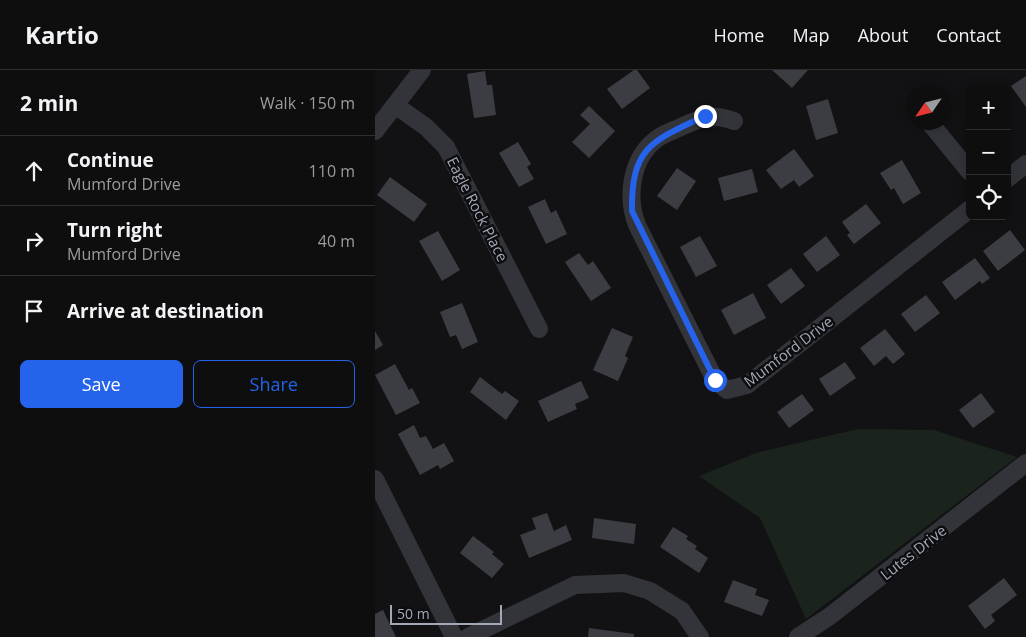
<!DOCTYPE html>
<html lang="en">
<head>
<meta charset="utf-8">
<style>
	:root { --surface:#0e0e0f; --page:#171718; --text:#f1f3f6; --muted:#9b9c9e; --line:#2e2e2f; --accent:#2563eb }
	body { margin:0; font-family:"Open Sans",sans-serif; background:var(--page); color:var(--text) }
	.controls { position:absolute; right:15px; top:15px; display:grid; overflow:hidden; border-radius:8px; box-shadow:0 2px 12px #0003 }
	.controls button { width:45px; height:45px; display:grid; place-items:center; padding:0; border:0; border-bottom:1px solid var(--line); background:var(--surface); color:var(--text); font:25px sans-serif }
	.compass { position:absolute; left:531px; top:15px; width:45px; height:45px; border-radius:50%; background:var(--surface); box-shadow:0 2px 12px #0003; rotate:235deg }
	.scale { position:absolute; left:15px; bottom:12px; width:112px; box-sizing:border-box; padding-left:5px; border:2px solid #a2a8b6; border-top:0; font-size:14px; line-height:18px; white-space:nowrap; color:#a2a8b6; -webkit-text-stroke:4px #0d0d0f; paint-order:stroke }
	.stop { position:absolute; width:15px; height:15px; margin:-11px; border:4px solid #2563eb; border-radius:50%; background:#fff }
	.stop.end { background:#2563eb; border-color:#fff; box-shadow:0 1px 5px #0008 }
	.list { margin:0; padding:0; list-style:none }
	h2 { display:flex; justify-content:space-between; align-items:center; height:65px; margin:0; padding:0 20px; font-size:21px }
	h2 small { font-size:16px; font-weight:400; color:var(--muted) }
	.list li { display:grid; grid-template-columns:32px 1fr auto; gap:15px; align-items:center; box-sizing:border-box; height:70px; padding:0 20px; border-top:1px solid var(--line) }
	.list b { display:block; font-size:19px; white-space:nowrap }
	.list p { margin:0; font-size:16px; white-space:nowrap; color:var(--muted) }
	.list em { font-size:16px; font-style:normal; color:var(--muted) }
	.actions { display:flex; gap:10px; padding:15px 20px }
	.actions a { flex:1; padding:11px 0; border:1px solid var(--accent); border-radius:8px; text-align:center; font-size:18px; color:var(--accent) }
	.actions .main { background:var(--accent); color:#fff }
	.icon { flex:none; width:28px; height:28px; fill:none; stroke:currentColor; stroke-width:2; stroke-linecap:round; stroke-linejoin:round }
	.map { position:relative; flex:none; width:651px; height:567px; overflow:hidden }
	header { display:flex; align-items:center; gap:30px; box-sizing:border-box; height:70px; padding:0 25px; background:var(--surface); border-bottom:1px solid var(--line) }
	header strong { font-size:24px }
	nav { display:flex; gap:28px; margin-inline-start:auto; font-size:18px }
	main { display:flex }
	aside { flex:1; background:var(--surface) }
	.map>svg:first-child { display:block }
</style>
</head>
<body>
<header>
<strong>Kartio</strong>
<nav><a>Home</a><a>Map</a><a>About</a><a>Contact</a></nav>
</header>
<main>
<aside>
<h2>2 min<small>Walk · 150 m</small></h2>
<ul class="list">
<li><svg class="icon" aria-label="ahead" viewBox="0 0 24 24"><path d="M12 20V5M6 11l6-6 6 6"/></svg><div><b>Continue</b><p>Mumford Drive</p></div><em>110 m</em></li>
<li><svg class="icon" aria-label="right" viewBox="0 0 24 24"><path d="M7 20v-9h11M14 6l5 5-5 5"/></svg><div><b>Turn right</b><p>Mumford Drive</p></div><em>40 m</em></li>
<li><svg class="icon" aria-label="arrive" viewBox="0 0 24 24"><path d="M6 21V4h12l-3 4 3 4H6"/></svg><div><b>Arrive at destination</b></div></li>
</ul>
<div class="actions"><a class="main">Save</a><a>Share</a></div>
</aside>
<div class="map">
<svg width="651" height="567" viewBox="0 0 651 567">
	<rect width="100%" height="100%" fill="#121214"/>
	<path fill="#1a231c" d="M483 359 559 360 642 387 431 549 385 448 324 406 381 383Z"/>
	<g fill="#3c3d42">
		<path d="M259 0H262L275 18 247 39 232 19Z"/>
		<path d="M397 0H433L417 18Z"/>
		<path d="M110 1 112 15H117L121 45 99 48 92 4Z"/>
		<path d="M651 6V37L636 16Z"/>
		<path d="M453 29 463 63 441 70 431 36Z"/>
		<path d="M214 36 240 61 214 88 197 72 215 54 205 45Z"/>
		<path d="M143 72 156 94 152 97 159 109 144 117 124 83Z"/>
		<path d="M419 79 439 106 424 117 419 110 406 119 391 100Z"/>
		<path d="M527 90 546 123 528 134 519 118 516 120 505 103Z"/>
		<path d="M302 98 321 111 302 140 282 126Z"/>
		<path d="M377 99 383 122 349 131 343 108Z"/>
		<path d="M15 107 52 134 39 152 2 125Z"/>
		<path d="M170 129 176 143 181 140 192 164 171 174 153 137Z"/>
		<path d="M491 134 506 153 479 174 472 165 475 163 467 152Z"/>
		<path d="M635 160 650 180 623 201 608 181Z"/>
		<path d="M63 161 85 200 67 211 44 171Z"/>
		<path d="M325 166 342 196 321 207 305 177Z"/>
		<path d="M451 166 465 185 442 202 428 184Z"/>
		<path d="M204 183 213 195 218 191 236 218 216 231 190 192Z"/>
		<path d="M600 188 615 208 607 214 605 211 580 230 567 212Z"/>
		<path d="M416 198 430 216 406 234 392 215Z"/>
		<path d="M378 223 391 248 359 265 346 240Z"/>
		<path d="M551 225 565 243 540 262 526 244Z"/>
		<path d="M87 233 103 272 87 279 81 265 75 267 65 242Z"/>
		<path d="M237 258 258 267 250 286 253 288 243 311 218 300Z"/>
		<path d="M510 259 530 284 518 294 511 286 499 296 485 278Z"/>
		<path d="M0 261 8 275 0 280Z"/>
		<path d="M470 292 481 308 455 326 444 309Z"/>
		<path d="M20 294 34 320 37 318 45 333 21 345 0 305Z"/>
		<path d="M105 307 127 324 130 321 144 331 131 350 95 322Z"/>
		<path d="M206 311 214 328 200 334 202 339 173 352 163 331Z"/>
		<path d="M606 323 620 342 598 358 584 340Z"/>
		<path d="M427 324 439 340 414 358 402 342Z"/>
		<path d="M39 355 45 368 51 366 58 379 69 373 79 391 65 399 63 395 45 405 23 364Z"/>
		<path d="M172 443 179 461 191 455 197 470 154 488 145 465 161 459 157 448Z"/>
		<path d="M219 448 261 454 259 474 217 468Z"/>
		<path d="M298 457 313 466 311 469 322 476 320 479 333 488 324 503 285 477Z"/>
		<path d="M98 466 119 482 117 484 129 494 117 508 85 483Z"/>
		<path d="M629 508 642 525 616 545 620 551 610 559 593 536Z"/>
		<path d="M358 510 382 519 380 525 394 530 387 546 349 532Z"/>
		<path d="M8 540 21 567H0V544Z"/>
		<path d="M214 558 259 564V567H213Z"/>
	</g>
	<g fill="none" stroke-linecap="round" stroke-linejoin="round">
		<g stroke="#33343a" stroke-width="18">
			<path d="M20 35 51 57 71 77 164 259"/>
			<path d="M359 51C337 43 328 47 308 56 300 60 290 63 283 68 256 87 251 126 262 155L340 310 352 320 372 315 595 139"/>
			<path d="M555 53 595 102"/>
			<path d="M0 61 47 0"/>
			<path d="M632 109 651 94"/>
			<path d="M0 409 79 567"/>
			<path d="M93 567 200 515 249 513 275 521 307 541 325 567"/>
			<path d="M423 567 455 546 651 393"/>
		</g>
	</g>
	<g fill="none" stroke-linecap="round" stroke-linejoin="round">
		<path stroke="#2563eb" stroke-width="6" d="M330 46C277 71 256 77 257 141L340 310"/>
	</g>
	<g text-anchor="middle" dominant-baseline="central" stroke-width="5" stroke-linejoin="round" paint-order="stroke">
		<g font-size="15" fill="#a2a8b6" stroke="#0d0d0f">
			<text transform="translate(103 139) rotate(63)">Eagle Rock Place</text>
			<text transform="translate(413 281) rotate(-37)">Mumford Drive</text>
			<text transform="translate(538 482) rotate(-38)">Lutes Drive</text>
		</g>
	</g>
</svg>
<div class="controls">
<button>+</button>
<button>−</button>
<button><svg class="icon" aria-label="locate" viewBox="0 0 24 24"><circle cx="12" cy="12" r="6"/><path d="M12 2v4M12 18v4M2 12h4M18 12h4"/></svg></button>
</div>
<svg class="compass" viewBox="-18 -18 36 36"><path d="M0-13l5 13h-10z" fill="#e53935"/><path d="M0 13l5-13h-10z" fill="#9b9c9e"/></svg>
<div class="scale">50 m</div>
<div class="stop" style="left:340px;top:310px"></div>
<div class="stop end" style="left:330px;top:46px"></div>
</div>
</main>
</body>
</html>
